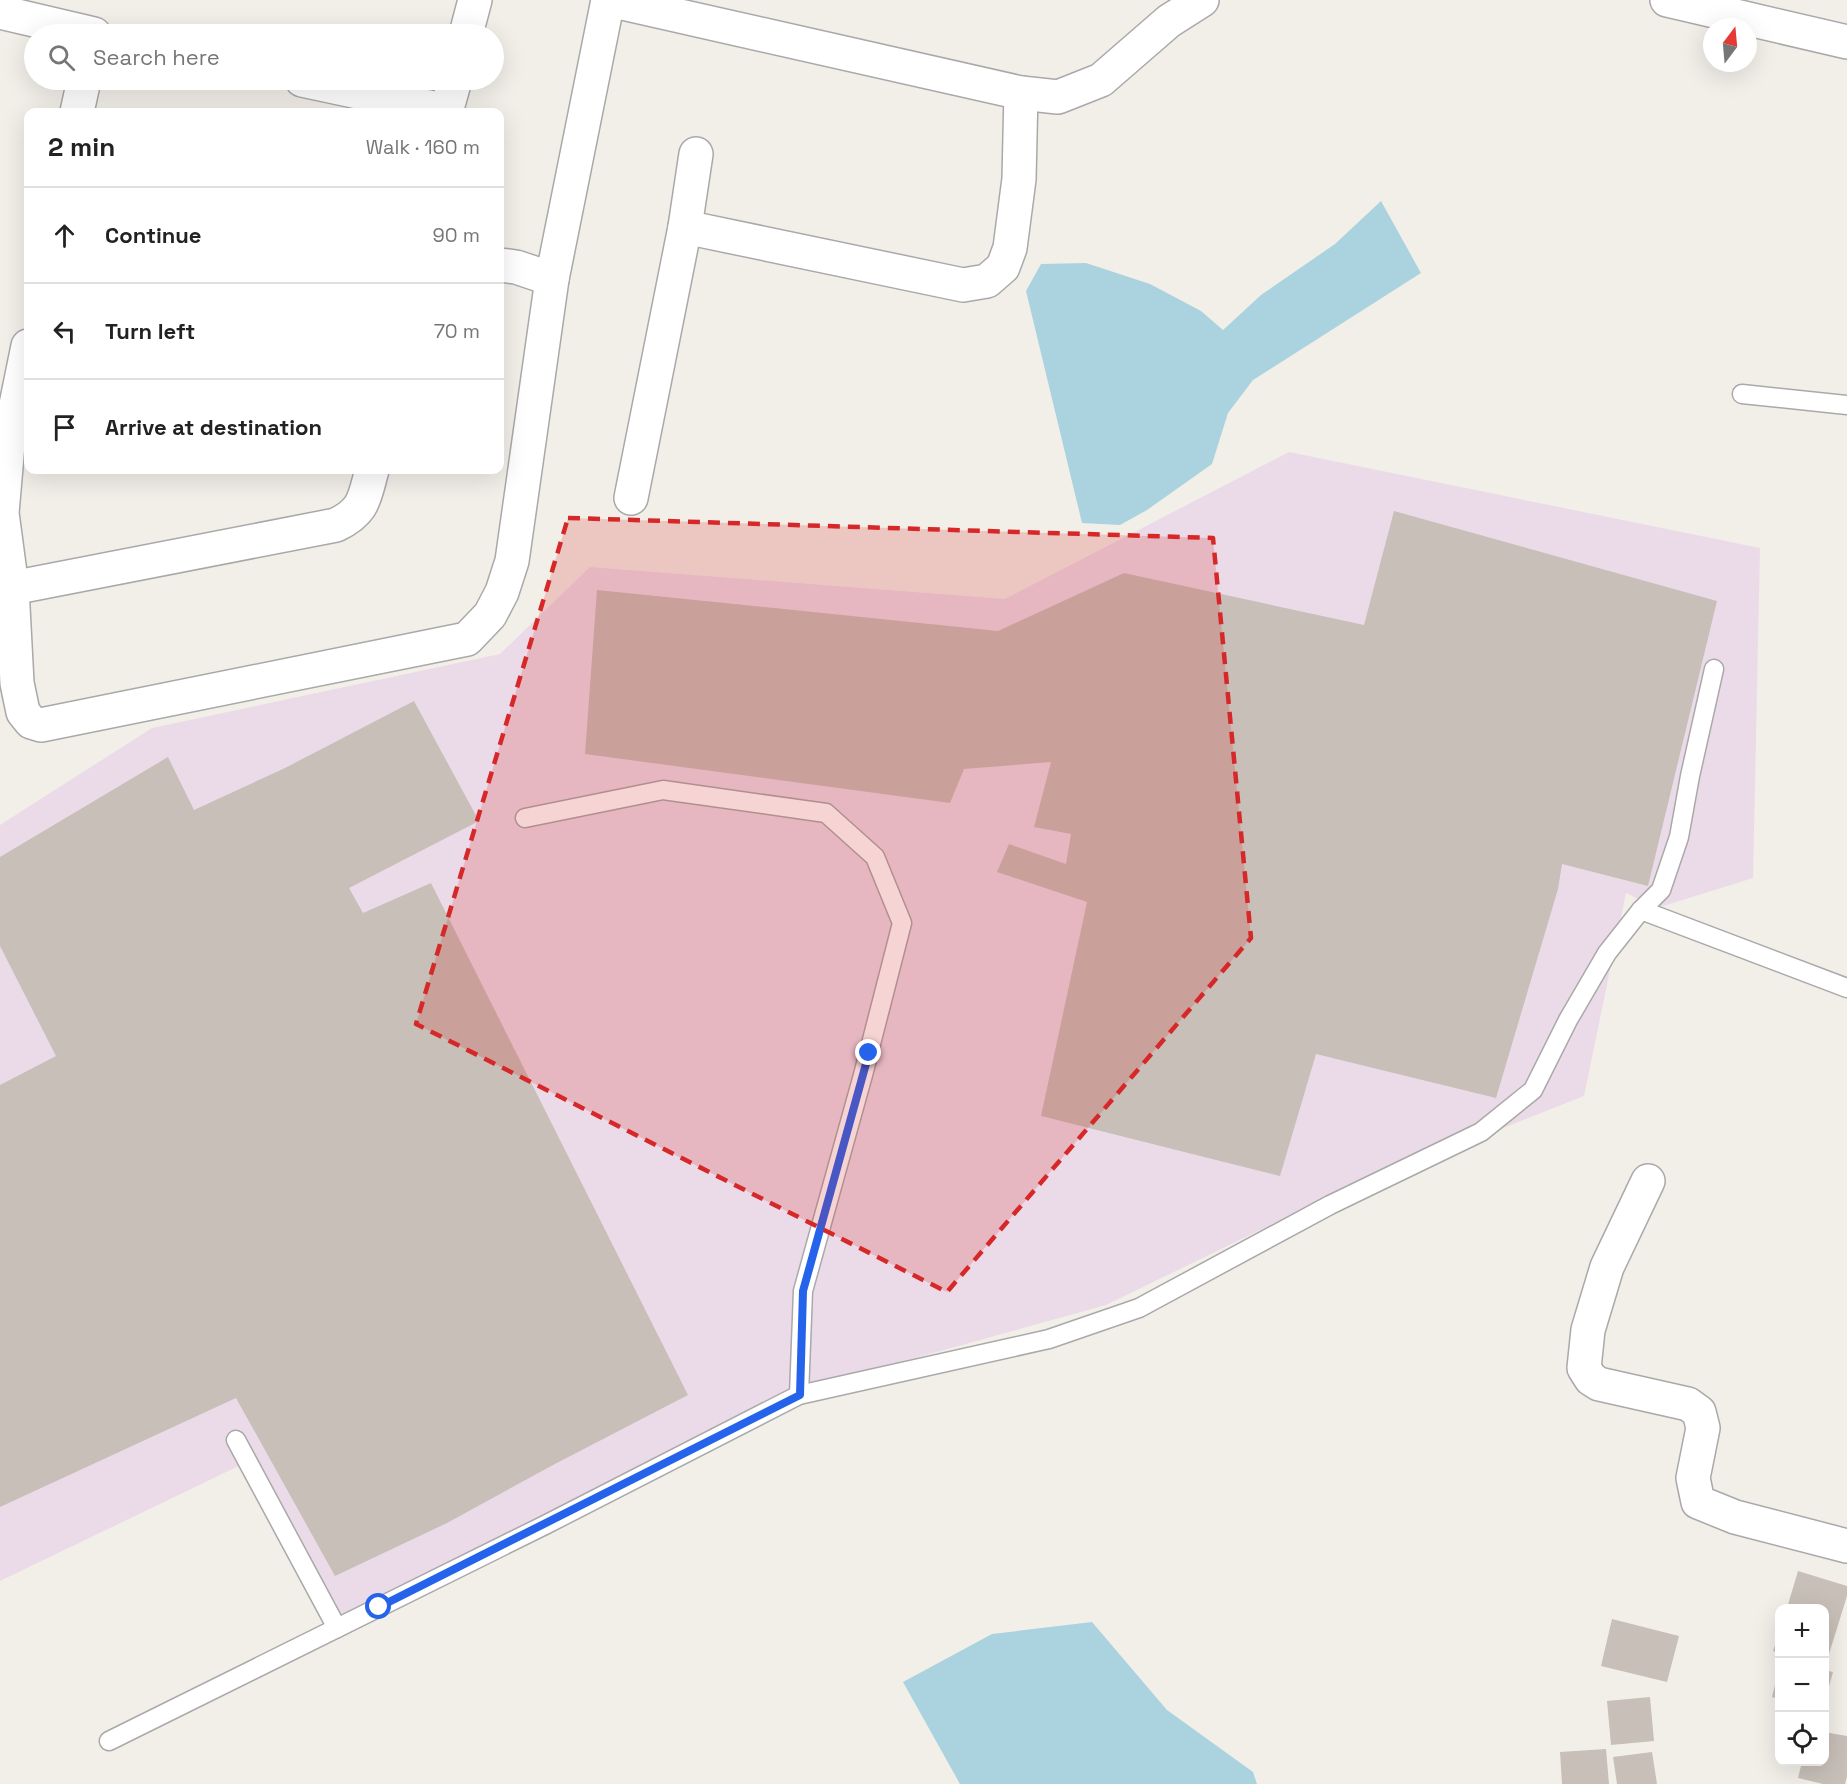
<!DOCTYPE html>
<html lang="en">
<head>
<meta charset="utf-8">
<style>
	:root { --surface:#fff; --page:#f2f2f2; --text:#222; --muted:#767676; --line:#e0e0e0 }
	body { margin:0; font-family:"Space Grotesk",sans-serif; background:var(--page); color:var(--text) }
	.controls { position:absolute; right:18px; bottom:18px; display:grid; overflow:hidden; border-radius:12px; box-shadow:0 6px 24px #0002 }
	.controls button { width:54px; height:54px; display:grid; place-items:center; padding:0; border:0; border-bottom:2px solid var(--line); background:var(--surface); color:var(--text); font:30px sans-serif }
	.compass { position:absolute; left:1703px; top:18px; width:54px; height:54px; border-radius:50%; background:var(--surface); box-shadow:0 6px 24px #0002; rotate:16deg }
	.stop { position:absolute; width:18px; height:18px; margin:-14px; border:4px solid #2563eb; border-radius:50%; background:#fff }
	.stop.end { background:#2563eb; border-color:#fff; box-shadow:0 2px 6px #0008 }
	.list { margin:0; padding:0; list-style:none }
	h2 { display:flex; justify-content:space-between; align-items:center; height:78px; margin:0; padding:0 24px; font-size:26px }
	h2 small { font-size:20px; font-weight:400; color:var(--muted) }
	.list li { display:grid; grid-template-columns:39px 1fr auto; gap:18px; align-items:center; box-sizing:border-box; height:96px; padding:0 24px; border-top:2px solid var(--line) }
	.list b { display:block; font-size:22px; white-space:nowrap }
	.list em { font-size:20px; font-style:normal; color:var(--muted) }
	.icon { flex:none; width:33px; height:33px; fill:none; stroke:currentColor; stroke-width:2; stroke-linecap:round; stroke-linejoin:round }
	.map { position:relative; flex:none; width:1847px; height:1784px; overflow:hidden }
	.search { position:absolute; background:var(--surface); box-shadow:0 6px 24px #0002; left:24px; top:24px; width:480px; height:66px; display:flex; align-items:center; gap:15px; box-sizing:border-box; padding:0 21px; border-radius:33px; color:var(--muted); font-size:22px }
	.panel { position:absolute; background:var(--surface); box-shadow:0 6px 24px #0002; left:24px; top:108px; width:480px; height:366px; border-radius:12px }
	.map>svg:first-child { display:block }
</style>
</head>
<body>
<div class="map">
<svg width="1847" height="1784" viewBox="0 0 1847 1784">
	<rect width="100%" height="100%" fill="#f2efe9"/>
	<path fill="#ebdbe8" d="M1289 452 1760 548 1753 878 1657 908 1626 893 1584 1096 1324 1199 1106 1305 796 1391 339 1634 245 1463 0 1581V825L152 728 500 654 590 567 1005 599Z"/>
	<g fill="#aad3df">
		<path d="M1381 201 1421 273 1253 380 1228 413 1212 464 1147 510 1120 525 1082 523 1026 291 1041 264 1086 263 1150 284 1201 311 1223 330 1261 295 1335 244Z"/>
		<path d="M1092 1622 1167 1710 1253 1772 1257 1784H960L903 1682 992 1634Z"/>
	</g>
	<g fill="#c7bfb8">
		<path d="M1394 511 1717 601 1648 886 1562 864 1558 889 1496 1098 1316 1054 1280 1176 1041 1116 1087 902 997 872 1009 844 1066 864 1071 834 1034 827 1051 762 964 769 950 803 585 754 597 590 998 631 1124 573 1364 625Z"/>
		<path d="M414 701 479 821 349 888 363 913 431 883 688 1395 553 1465 447 1523 335 1576 236 1398 0 1507V1085L56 1056 0 946V857L168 757 194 810 285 768Z"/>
		<path d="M1798 1571 1847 1586V1596L1825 1667 1824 1608H1787Z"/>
		<path d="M1612 1619 1679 1636 1667 1682 1601 1666Z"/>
		<path d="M1779 1633H1780V1653L1773 1651Z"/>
		<path d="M1779 1669H1780V1699L1772 1697Z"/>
		<path d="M1824 1670 1833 1672 1825 1701H1824Z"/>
		<path d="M1650 1697 1654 1741 1611 1745 1607 1701Z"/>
		<path d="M1824 1732 1847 1736V1776L1845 1784H1823L1798 1778 1802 1762H1824Z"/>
		<path d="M1606 1749 1609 1784H1562L1560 1752Z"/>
		<path d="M1652 1752 1657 1784H1617L1613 1757Z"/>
	</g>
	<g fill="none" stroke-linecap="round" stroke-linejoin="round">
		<g stroke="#a9a9a9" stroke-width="21">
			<g id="service">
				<path d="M1742 394 1847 405"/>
				<path d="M525 818 663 790 826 813 875 857 902 923 863 1075 803 1291 799 1395"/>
				<path d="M1641 910 1847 988"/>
				<path d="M236 1440 337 1628"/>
				<path d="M109 1741 545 1525 799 1395 1049 1339 1139 1308 1330 1205 1481 1132 1533 1090 1568 1020 1607 953 1641 910 1661 890 1679 837 1690 776 1714 669"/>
			</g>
		</g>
		<g stroke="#a9a9a9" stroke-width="36">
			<g id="minor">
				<path d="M609 0 1021 93 1058 97 1101 80 1169 21 1202 0"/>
				<path d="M1667 0 1847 42"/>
				<path d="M0 12 94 34"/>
				<path d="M466 34 475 0"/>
				<path d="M302 80 447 111"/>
				<path d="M77 112 84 80"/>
				<path d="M446 112 455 80"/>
				<path d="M685 227 963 285 987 281 1003 267 1010 248 1019 179 1021 93"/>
				<path d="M500 265 516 267 552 279 608 0"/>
				<path d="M28 346 8 444 2 513 12 588 17 683 23 712 31 722 41 725 467 639 490 615 502 592 512 561 552 279"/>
				<path d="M631 498 685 227 696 154"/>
				<path d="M12 588 336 525C365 511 364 498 372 470"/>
				<path d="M1648 1181 1607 1267 1588 1330 1584 1368 1591 1379 1599 1384 1688 1404 1699 1412 1703 1428 1693 1478 1698 1502 1735 1517 1847 1546"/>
			</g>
		</g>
		<use href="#service" stroke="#fff" stroke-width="18"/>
		<use href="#minor" stroke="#fff" stroke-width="33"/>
	</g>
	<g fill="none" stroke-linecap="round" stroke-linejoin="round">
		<path stroke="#2563eb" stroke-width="8" d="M379 1607 800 1395 803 1291 869 1053"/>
	</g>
	<path fill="#d62828" fill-opacity="0.2" stroke="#d62828" stroke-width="4.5" stroke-dasharray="12 8" stroke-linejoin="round" d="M568 518 1213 538 1251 938 947 1292 416 1024Z"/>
</svg>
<div class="controls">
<button>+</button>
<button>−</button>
<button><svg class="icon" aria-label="locate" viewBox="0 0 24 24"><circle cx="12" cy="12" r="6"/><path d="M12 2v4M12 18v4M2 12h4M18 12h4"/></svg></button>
</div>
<svg class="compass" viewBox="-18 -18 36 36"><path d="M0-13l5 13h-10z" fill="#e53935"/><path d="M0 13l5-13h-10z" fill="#767676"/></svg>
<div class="stop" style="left:379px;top:1607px"></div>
<div class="stop end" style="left:869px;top:1053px"></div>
<div class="search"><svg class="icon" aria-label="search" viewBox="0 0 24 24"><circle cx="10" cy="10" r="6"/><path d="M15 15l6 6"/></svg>Search here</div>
<section class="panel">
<h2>2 min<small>Walk · 160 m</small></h2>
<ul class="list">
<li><svg class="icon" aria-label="ahead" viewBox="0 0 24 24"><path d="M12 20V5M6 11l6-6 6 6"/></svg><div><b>Continue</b></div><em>90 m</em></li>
<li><svg class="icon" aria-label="left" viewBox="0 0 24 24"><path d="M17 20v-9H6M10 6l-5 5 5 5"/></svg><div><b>Turn left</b></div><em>70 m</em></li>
<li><svg class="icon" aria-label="arrive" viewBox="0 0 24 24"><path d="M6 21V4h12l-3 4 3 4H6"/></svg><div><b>Arrive at destination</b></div></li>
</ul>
</section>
</div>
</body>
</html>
